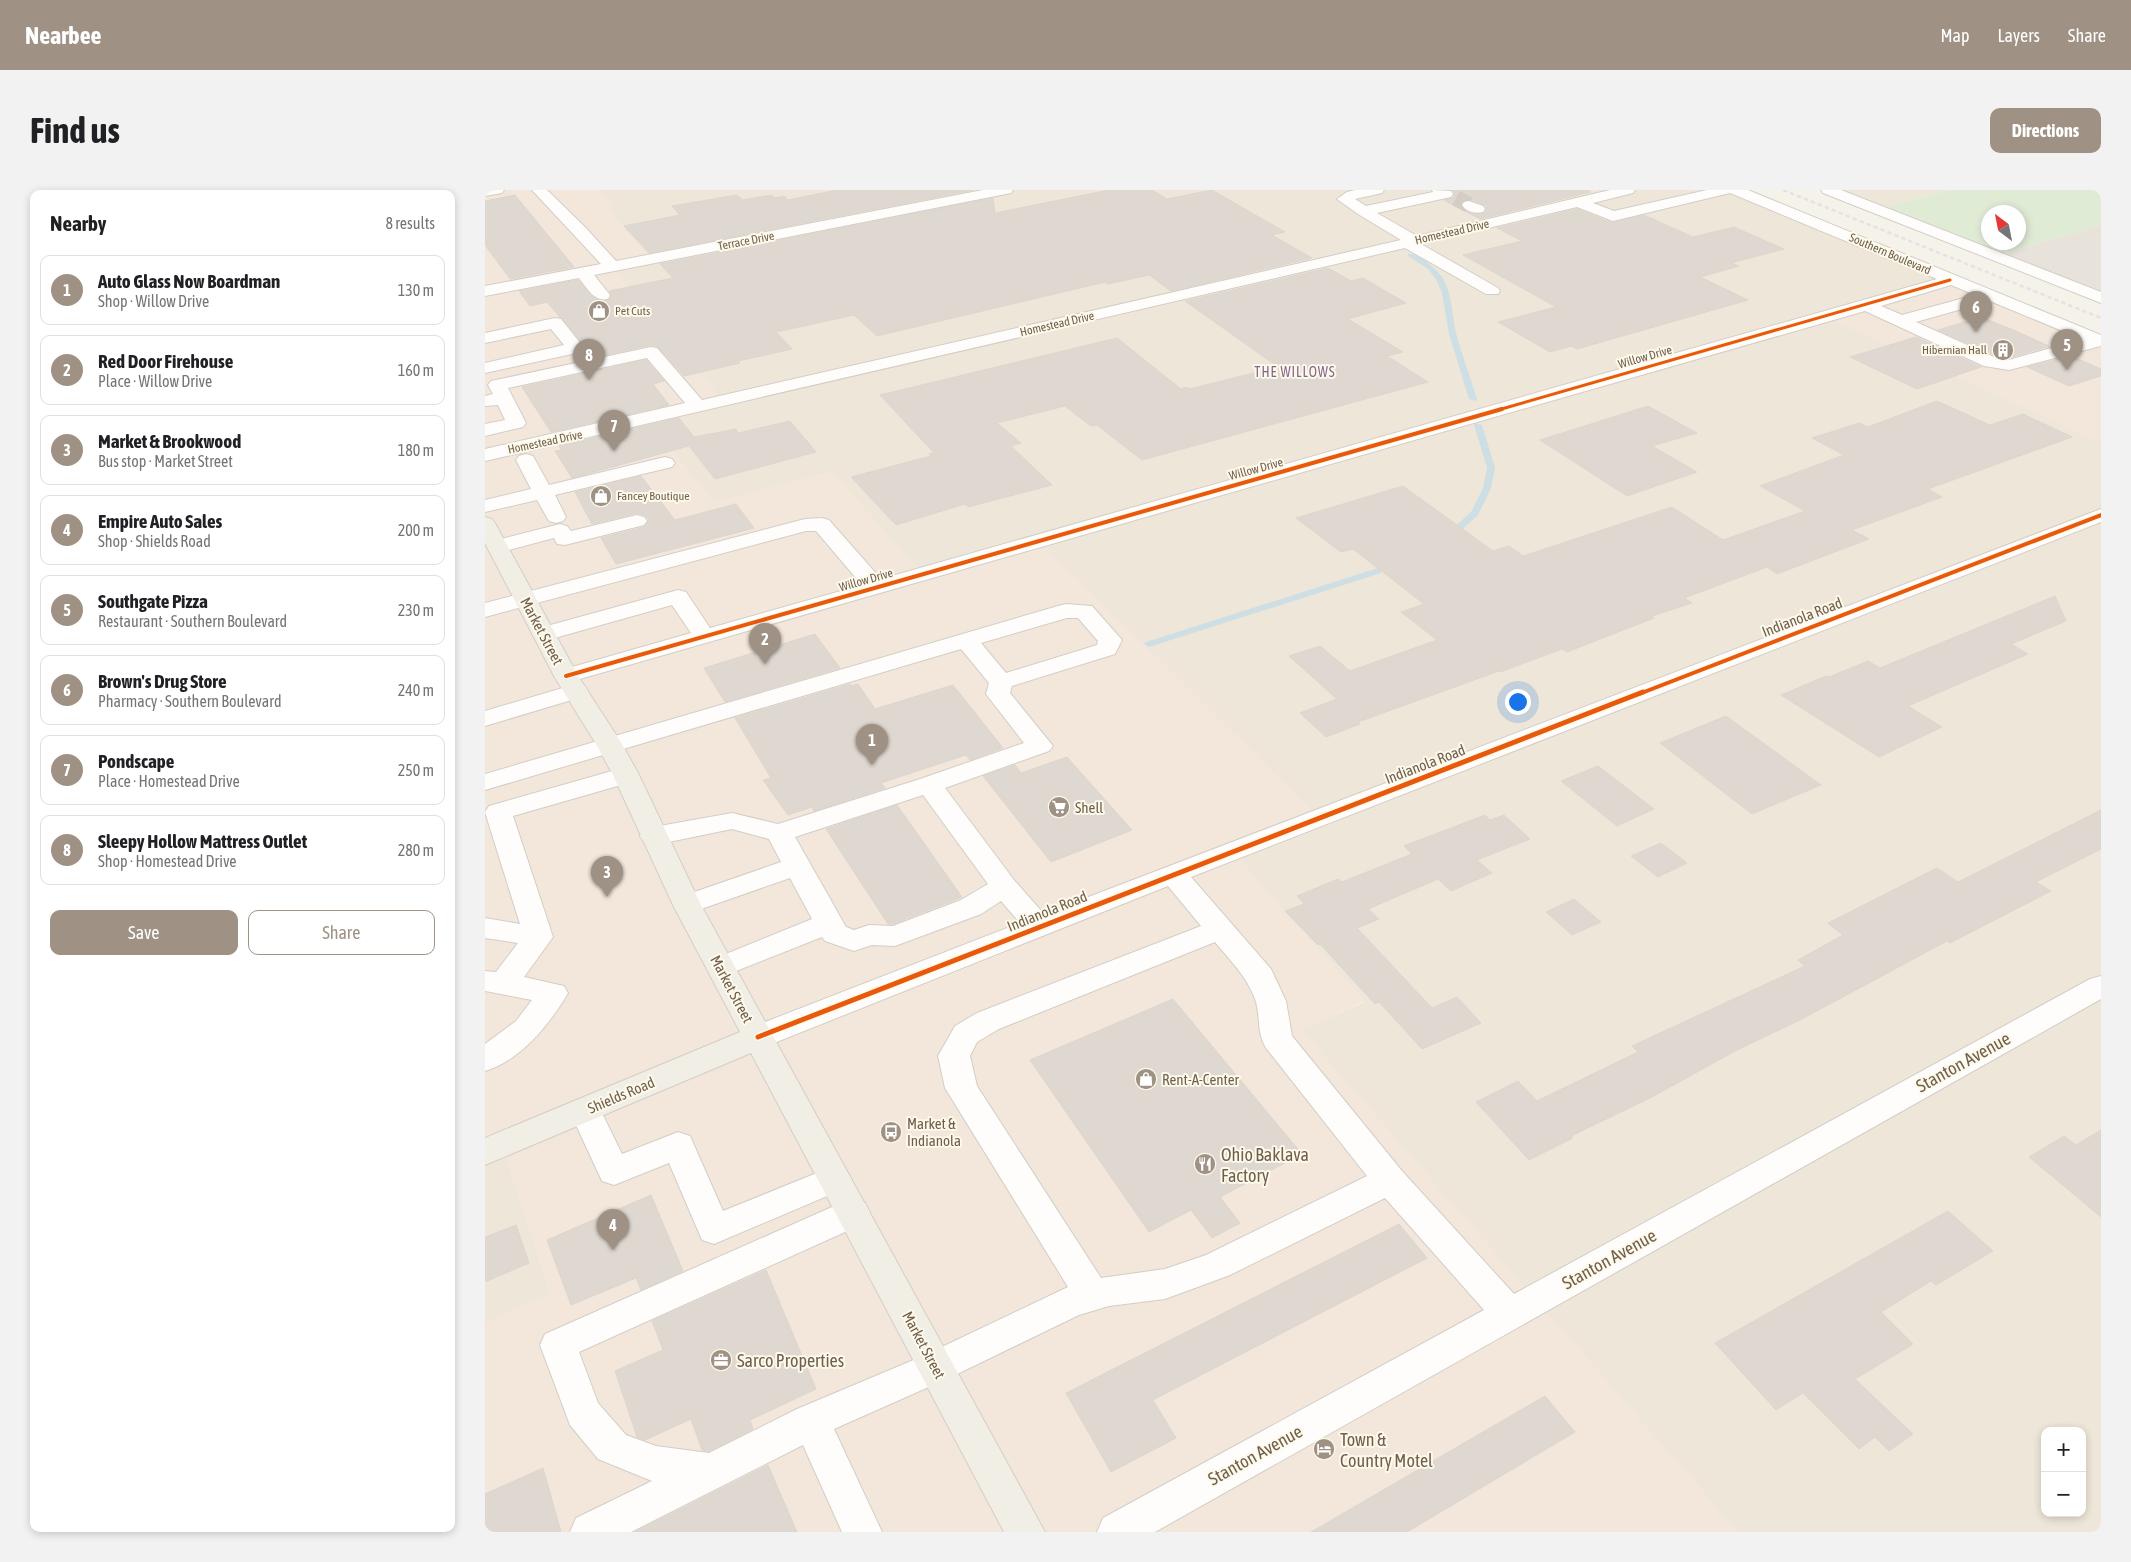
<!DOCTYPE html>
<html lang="en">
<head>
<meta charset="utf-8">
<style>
	:root { --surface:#fff; --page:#f2f2f2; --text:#202124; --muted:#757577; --line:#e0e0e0; --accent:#9f9284 }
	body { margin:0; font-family:"Asap Condensed",sans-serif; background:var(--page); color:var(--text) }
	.controls { position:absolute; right:15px; bottom:15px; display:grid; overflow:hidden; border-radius:10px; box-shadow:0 2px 8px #0003 }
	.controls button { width:45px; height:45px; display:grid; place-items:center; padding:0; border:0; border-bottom:1px solid var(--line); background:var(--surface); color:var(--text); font:25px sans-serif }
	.compass { position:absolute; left:1496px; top:15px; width:45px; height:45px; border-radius:50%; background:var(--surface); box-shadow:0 2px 8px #0003; rotate:328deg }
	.you { position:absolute; left:1032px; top:511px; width:18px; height:18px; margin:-12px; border:4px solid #fff; border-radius:50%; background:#1a73e8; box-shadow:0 0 0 8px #1a73e833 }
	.badge { display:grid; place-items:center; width:32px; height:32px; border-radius:50%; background:var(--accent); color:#fff; font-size:16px; font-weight:700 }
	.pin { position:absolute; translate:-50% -41px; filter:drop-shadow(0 1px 2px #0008) }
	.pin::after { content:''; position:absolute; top:26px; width:18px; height:15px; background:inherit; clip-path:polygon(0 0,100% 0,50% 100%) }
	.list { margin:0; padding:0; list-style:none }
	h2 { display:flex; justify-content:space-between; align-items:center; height:65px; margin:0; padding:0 20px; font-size:21px }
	h2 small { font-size:16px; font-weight:400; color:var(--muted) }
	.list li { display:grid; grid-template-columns:32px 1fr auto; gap:15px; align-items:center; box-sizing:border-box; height:70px; margin:0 10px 10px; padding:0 10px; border:1px solid var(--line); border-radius:10px }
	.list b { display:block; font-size:19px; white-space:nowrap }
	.list p { margin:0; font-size:16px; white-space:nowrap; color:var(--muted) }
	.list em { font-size:16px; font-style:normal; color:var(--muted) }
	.actions { display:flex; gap:10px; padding:15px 20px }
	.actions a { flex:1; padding:11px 0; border:1px solid var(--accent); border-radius:10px; text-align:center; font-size:18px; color:var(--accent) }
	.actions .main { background:var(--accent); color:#fff }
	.map { position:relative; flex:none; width:1616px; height:1342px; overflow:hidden; border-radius:10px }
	header { display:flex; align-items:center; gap:30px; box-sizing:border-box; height:70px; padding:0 25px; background:var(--accent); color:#fff }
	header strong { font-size:24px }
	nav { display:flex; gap:28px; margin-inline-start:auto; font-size:18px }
	.intro { display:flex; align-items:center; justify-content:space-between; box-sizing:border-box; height:120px; padding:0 30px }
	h1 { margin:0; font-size:35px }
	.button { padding:12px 22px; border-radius:10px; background:var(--accent); color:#fff; font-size:18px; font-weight:700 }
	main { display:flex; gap:30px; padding:0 30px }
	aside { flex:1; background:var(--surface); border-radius:10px; box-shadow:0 2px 8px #0003 }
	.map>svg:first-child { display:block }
</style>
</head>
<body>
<header>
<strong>Nearbee</strong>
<nav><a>Map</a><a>Layers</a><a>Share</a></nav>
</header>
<div class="intro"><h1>Find us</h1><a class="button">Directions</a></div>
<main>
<aside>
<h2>Nearby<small>8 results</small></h2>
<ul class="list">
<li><span class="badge">1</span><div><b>Auto Glass Now Boardman</b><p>Shop · Willow Drive</p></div><em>130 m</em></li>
<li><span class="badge">2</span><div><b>Red Door Firehouse</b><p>Place · Willow Drive</p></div><em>160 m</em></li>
<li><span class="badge">3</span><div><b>Market &amp; Brookwood</b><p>Bus stop · Market Street</p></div><em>180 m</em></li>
<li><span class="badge">4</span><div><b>Empire Auto Sales</b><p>Shop · Shields Road</p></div><em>200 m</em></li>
<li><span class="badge">5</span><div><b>Southgate Pizza</b><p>Restaurant · Southern Boulevard</p></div><em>230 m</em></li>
<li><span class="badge">6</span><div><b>Brown's Drug Store</b><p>Pharmacy · Southern Boulevard</p></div><em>240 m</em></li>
<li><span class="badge">7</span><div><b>Pondscape</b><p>Place · Homestead Drive</p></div><em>250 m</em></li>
<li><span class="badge">8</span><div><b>Sleepy Hollow Mattress Outlet</b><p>Shop · Homestead Drive</p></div><em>280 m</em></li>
</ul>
<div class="actions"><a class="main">Save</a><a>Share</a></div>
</aside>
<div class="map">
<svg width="1616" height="1342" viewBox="0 0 1616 1342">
	<rect width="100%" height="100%" fill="#f5f2ea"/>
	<g fill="#eee6d8" fill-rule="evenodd">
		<path d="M114 0H1249L1465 90 1340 127 1616 252V1342H1253L816 840 880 812 438 384 346 282 229 313 162 229 127 76 121 17 127 16ZM1560 1241H1597V1323H1560Z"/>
		<path d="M1343 0H1466L1392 19Z"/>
		<path d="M17 955 65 1104 0 1133V962Z"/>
	</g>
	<g fill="#f3e6db">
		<path d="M0 0H114L127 16 122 18 167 69 127 77 239 211 162 229 229 313 346 282 438 384 554 351 835 628 748 661 880 811 817 840 1253 1342H0V1133L65 1104 17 956 0 962Z"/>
		<path d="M1465 90 1616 151V252L1339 127Z"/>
	</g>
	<path fill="#e7e3db" d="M1616 35V108L1511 66Z"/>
	<path fill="#e0ebd6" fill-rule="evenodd" d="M1466 0H1616V35L1511 66 1392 19ZM1504 22H1534V52H1504Z"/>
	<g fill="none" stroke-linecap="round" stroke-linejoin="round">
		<g fill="#cddfe4" fill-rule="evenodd">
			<path d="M923 64C934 63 950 78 957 87 967 102 967 125 971 143 977 165 985 187 992 209L991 211 984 209 964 144 957 103 951 89 942 78 923 66Z"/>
			<path d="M990 233 997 235 1010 278 1006 298 993 325 972 344H966V340L986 322 998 298 1002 278 989 235Z"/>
			<path d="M893 378 896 379V383L667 456 664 457 659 454 661 452Z"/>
		</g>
	</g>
	<g fill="#ded8d0" stroke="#ddd6cd" fill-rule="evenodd">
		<path d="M352 0H488L164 63 139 36 195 25 187 16 252 5 258 10 286 5 290 8 299 6 303 10Z"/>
		<path d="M624 0H667L682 9 727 0 800 42 787 45 827 68 686 101 664 85 623 94 620 92 392 146 369 125 291 142 307 159 253 171 255 173 199 186 172 156 166 155 106 168 97 153 62 112 45 116 34 101 93 90 109 108 123 111 127 106 124 101 188 88 175 74 508 8 510 23Z"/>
		<path d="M968 0H1101L1106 2 995 29 959 10 968 8 970 5ZM985 9 1000 15 1002 18 1000 23 989 24 978 19 975 15 977 11Z"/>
		<path d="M30 5 89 77 25 89 0 55V11Z"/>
		<path d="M1092 19 1127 33 1159 25 1208 47 1249 37 1299 59 1246 73 1254 76 1215 87 1263 110 1092 159 1086 156 1065 162 1013 132 1071 117 978 65 1037 51 1012 38Z"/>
		<path d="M843 78 866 91 878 88 921 113 863 129 918 162 902 166 943 192 657 270 612 235 606 236 580 216 512 233 536 253 526 256 567 295 483 317 480 314 411 335 366 287 446 266 444 264 449 263 395 205 632 148 696 199 701 197 704 199 793 177 700 111Z"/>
		<path d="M1496 127 1533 142 1564 156 1524 168 1510 165 1453 140Z"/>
		<path d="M1431 147 1496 177 1432 199 1365 167Z"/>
		<path d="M1586 166 1616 179V186L1584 196 1542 177Z"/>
		<path d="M161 170 179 191 168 194 184 215 66 242 37 197Z"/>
		<path d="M1452 211 1505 235 1538 224 1587 247 1443 299 1457 307 1367 340 1384 349 1292 384 1282 377 1199 408 1207 413 1167 426 1169 428 1082 462 1077 459 1015 482 1014 481 873 532 875 534 841 547 815 523 852 509 804 466 835 456 865 481 952 450 916 422 939 414 868 359 856 362 811 328 918 296 1008 361 1024 356 1038 366 1187 317 1238 350 1320 321 1275 296 1359 265 1327 248 1374 233 1383 237Z"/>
		<path d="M1163 216 1212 243 1167 256 1212 282 1142 306 1055 250Z"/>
		<path d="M194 228 209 247 251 239 253 243 305 231 331 262 230 289 204 256 87 288 70 261 77 260 74 256Z"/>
		<path d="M156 286 190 330 251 314 269 338 131 374 116 348 159 337 164 330 160 325 152 323 107 334 90 302Z"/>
		<path d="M1570 406 1581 431 1526 454 1543 464 1423 516 1457 537 1394 567 1296 505 1341 486 1344 487 1383 471 1395 478Z"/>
		<path d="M330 444 355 478 240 512 219 478Z"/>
		<path d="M365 494 367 496 373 494 390 519 468 495 518 558 485 570 481 565 396 593 400 598 329 621 327 617 303 625 278 590 286 588 250 528Z"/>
		<path d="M1241 526 1336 595 1267 624 1175 553Z"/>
		<path d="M582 567 647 640 566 672 498 586 530 575 536 583Z"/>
		<path d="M1113 576 1169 619 1132 636 1076 591Z"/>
		<path d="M412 615 477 707 408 734H403L341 639Z"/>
		<path d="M1616 620V659L1551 692 1566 701 1465 753 1462 751 1315 830 1250 861 1167 907 1086 946 1088 948 1044 970 991 912 1033 891 1052 911 1153 862 1147 856 1320 776 1313 770 1358 745 1343 733 1452 678 1473 692Z"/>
		<path d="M1000 625 1005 630 1019 625 1045 649 992 670 1007 683 966 701 953 689 883 719 894 729 872 738 947 818 972 807 996 833 937 859 894 812 890 814 835 754 833 755 800 721 819 714 812 706 853 689 857 692 927 664 919 656Z"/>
		<path d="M1176 653 1202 673 1173 687 1146 666Z"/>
		<path d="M1089 709 1116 732 1087 745 1061 722Z"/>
		<path d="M688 809 817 964 735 1007 755 1033 727 1048 706 1020 664 1042 545 870Z"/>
		<path d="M1616 940V1027L1544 967 1579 946 1591 955Z"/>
		<path d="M166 1005 198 1081 156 1100 151 1088 86 1115 62 1050Z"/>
		<path d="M1463 1021 1508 1061 1451 1095 1446 1091 1396 1122 1428 1154 1370 1189 1428 1244 1404 1261 1390 1247 1374 1259 1318 1203 1291 1220 1230 1153Z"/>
		<path d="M914 1034 942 1068 668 1210 691 1248 626 1282 581 1203Z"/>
		<path d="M31 1035 44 1073 0 1092V1047Z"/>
		<path d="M281 1080 331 1199 265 1230 268 1239 224 1261 217 1260 206 1229 160 1250 152 1247 130 1181 178 1160 167 1131Z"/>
		<path d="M1060 1206 1090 1242 922 1342H826Z"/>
		<path d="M283 1275 312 1342H150Z"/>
		<path d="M58 1278 76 1342H0V1304Z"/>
	</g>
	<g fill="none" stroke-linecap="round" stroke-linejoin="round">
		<path stroke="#d4cdc3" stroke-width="16" stroke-dasharray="16 8" stroke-linecap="butt" d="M971 8 984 15"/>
		<g stroke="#d2cec6" stroke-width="2">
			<g id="minor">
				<path d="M0 0H19L17 3 0 6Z"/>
				<path d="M47 0H62L100 37 131 71 498 0H528L526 3 521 4 109 85 125 105 123 109C109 112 102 98 94 88L0 106V96L116 74Z"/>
				<path d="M870 0H899L897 3 870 9 881 16 948 2 947 0 966 1 968 4 966 7 892 23 932 46 1125 0H1150L1148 3 1108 13 1129 21 1222 0H1263L1616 145V156L1524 180 1499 176 1380 121 81 493 73 491 69 486 73 481 206 443 187 415 59 451 51 449 47 444 51 439 193 400 201 402 225 438 377 395 331 341H321L0 427V413L320 329 337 328 344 330 396 389 1452 89 1245 3 1128 31 1092 17 936 54 1013 98 1015 101 1013 104H1001L920 58 0 271V259L200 213 162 168 23 198 41 233 38 237 0 246V234L20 230 13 215 0 216V206L8 204 3 195 6 191 166 157 172 158 217 210 916 50 873 24 852 9 862 2ZM1466 95 1490 105 1417 125 1396 116ZM1505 111 1597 149 1524 170 1509 167 1431 132Z"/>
				<path d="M1336 0H1356L1616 102V113L1338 3Z"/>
				<path d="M984 11 998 16 1000 19 998 22C991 24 981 22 977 15L979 12Z"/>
				<path d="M70 128 76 129 96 154 99 158 96 162 0 183V173L79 155 66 139 0 153V143Z"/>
				<path d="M41 264 48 266 64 295 180 267 187 269 190 273 187 277 70 305 81 327 78 331 71 333 64 331 52 310 0 322V310L46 299 31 270 34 266Z"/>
				<path d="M1616 319V332L706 687 786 779 801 811 807 846 917 981 1029 1104 1605 789 1616 786V809L670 1342H612L618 1328 999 1120 900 1008 745 1085 680 1109 624 1116 594 1125 464 1188 349 1239 397 1342H357L318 1255 146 1342H85L91 1328 167 1291 113 1269 85 1235 55 1155 60 1144 356 1013 368 1009 380 1013 385 1023 380 1033 94 1162 113 1213 141 1245 171 1256 224 1263 312 1219 438 1166 583 1097 465 906 460 898 453 866 470 836 492 823 716 736 683 696 284 855 273 858 262 855 258 847 262 839 535 733 516 711 496 724 410 756 387 755 369 761 340 751 337 747 236 787 226 784 221 777 226 770 327 729 305 688 202 724 192 722 188 715 192 708 296 672 284 649 247 639 169 655 159 652 155 646 159 640 169 637 247 623 293 634 435 589 539 553 501 504 504 493 476 459 0 600V584L573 416 581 414 607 416 637 450 630 464 527 496 525 503 568 556 564 561 460 598 529 690 559 724ZM582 428H593L613 451 612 455 521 483 496 453ZM438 605 503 694 476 710 408 736 384 735 369 740 361 737 310 647ZM730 752C745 770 762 787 770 809 776 826 771 841 781 858L882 986 721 1065 680 1079 616 1088 492 896 485 866 492 852 514 839Z"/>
				<path d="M152 325 159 327 162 331 159 335 80 355 72 354 69 348 13 363 5 362 2 357 5 352 75 334 82 336 86 341Z"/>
				<path d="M91 494 100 496 103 501 100 506 0 536V521Z"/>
				<path d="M141 577 150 579 154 585 150 591 28 626 68 747 39 787 79 796 83 803C65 834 35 871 0 881V854L31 831 47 810 0 801V781L11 782 33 753 0 748V728L35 734 0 622 4 616Z"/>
				<path d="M100 908 111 911 137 964 193 942 205 946 238 1021 349 976 361 980 366 989 361 998 229 1054 217 1050 184 973 129 995 117 991 84 920 89 911Z"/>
			</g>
		</g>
		<g stroke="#d4cec7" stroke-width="2">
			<path id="major" d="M0 327 7 329 10 333 93 486 137 554 154 585 216 715 560 1342H519L266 863 0 975V948L255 842 188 715 128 585 111 554 69 486 0 353Z"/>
		</g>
		<use href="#minor" fill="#fefdfc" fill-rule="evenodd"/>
		<use href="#major" fill="#f1eee5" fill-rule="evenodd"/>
		<path stroke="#e5e2e4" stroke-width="2.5" stroke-dasharray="4.5 3" stroke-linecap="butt" d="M1298 0 1616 128"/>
		<g stroke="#fdf9eb" stroke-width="5">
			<path id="cycleway-far2" d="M1013 220 1465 90"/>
		</g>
		<g stroke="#fdf9eb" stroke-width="6">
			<g id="cycleway-far1">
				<path d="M81 486 1017 219"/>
				<path d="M1154 504 1616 325"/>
			</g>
		</g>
		<g stroke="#fdf9eb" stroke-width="8">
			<path id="cycleway" d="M273 847 1158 502"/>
		</g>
		<use href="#cycleway-far2" stroke="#e8590c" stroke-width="3"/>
		<use href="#cycleway-far1" stroke="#e8590c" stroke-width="4"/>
		<use href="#cycleway" stroke="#e8590c" stroke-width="5"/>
	</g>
	<defs>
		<g id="shop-disc" transform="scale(1.125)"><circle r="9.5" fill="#9f9284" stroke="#fdf9eb"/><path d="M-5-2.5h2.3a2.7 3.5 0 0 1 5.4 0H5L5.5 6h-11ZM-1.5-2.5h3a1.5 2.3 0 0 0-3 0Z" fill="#fff"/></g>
		<g id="building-disc" transform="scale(1.125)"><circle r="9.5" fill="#9f9284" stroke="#fdf9eb"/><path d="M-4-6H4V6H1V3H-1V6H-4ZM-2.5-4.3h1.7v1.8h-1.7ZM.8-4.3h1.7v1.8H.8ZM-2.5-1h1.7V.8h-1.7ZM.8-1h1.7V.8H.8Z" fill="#fff"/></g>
		<g id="supermarket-disc" transform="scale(1.125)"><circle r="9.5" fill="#9f9284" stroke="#fdf9eb"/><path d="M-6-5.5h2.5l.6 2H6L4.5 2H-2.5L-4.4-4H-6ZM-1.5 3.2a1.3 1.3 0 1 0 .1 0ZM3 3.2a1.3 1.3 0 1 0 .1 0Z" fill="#fff"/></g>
		<g id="bus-disc" transform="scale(1.125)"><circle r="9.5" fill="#9f9284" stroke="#fdf9eb"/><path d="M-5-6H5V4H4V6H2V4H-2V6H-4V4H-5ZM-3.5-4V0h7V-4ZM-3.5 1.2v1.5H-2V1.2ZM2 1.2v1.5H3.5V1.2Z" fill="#fff"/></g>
		<g id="restaurant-disc" transform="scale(1.125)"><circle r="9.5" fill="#9f9284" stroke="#fdf9eb"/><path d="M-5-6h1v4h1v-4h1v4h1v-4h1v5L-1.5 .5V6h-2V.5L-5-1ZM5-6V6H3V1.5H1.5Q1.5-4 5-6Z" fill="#fff"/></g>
		<g id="office-disc" transform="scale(1.125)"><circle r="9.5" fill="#9f9284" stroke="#fdf9eb"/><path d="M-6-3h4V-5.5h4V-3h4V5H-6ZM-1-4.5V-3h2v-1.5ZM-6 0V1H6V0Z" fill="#fff"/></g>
		<g id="hotel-disc" transform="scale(1.125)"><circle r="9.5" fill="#9f9284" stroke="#fdf9eb"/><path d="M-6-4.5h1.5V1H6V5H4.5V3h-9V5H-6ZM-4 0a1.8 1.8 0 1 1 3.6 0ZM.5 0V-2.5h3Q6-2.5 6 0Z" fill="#fff"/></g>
	</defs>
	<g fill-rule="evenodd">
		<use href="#shop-disc" x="114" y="121"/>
		<use href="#building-disc" x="1518" y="160"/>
		<use href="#shop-disc" x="116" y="306"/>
		<use href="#supermarket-disc" x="574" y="617"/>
		<use href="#shop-disc" x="661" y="889"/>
		<use href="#bus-disc" x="406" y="942"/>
		<use href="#restaurant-disc" x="720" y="974"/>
		<use href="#office-disc" x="236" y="1170"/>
		<use href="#hotel-disc" x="839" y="1259"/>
	</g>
	<g text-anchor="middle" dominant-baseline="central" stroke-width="4" stroke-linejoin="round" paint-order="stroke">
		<g font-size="12" fill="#715f4d" stroke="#fdf9eb">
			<text transform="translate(967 42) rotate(-13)">Homestead Drive</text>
			<text transform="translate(261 51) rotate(-11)">Terrace Drive</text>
			<text transform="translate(1405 64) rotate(23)">Southern Boulevard</text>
			<text transform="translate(572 134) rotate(-13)">Homestead Drive</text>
			<text transform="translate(1160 167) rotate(-16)">Willow Drive</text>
			<text transform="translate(60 252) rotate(-12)">Homestead Drive</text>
			<text transform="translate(771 279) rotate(-15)">Willow Drive</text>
			<text transform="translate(381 390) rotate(-16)">Willow Drive</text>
		</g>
		<g font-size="12" fill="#715f4d" stroke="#fdf9eb" text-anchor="start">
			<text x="130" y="121">Pet Cuts</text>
			<text x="1502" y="160" text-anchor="end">Hibernian Hall</text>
			<text x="132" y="306">Fancey Boutique</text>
		</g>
		<g font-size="14" letter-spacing="1" fill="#85658d" stroke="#fdf9eb">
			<text x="810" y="182">THE WILLOWS</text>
		</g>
		<g font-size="15" fill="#715f4d" stroke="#fdf9eb">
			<text transform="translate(1317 427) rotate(-21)">Indianola Road</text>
			<text transform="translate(57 441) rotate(62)">Market Street</text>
			<text transform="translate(940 574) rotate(-21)">Indianola Road</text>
			<text transform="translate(562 721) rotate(-22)">Indianola Road</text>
			<text transform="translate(247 799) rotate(62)">Market Street</text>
			<text transform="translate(136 905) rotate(-23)">Shields Road</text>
			<text transform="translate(439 1155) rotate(62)">Market Street</text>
		</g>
		<g font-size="15" fill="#715f4d" stroke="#fdf9eb" text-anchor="start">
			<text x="590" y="617">Shell</text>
			<text x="677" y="889">Rent-A-Center</text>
			<text x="422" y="933">Market &amp;<tspan x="422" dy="17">Indianola</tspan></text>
		</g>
		<g font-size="18" fill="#715f4d" stroke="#fdf9eb">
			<text transform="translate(1478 872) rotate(-29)">Stanton Avenue</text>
			<text transform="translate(1124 1069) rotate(-29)">Stanton Avenue</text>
			<text transform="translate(770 1265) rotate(-29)">Stanton Avenue</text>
		</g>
		<g font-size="18" fill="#715f4d" stroke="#fdf9eb" text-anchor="start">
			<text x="736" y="964">Ohio Baklava<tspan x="736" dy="21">Factory</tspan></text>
			<text x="252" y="1170">Sarco Properties</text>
			<text x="855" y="1249">Town &amp;<tspan x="855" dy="21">Country Motel</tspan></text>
		</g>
	</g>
</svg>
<div class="controls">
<button>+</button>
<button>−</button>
</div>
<svg class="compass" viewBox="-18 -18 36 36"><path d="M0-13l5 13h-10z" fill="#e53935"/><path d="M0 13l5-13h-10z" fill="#757577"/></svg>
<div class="you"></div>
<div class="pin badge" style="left:387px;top:575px">1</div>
<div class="pin badge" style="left:280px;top:474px">2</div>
<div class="pin badge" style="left:122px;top:707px">3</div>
<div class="pin badge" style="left:128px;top:1060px">4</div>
<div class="pin badge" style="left:1582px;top:180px">5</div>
<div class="pin badge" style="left:1491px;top:142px">6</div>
<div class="pin badge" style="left:129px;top:261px">7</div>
<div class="pin badge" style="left:104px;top:190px">8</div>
</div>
</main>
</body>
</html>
